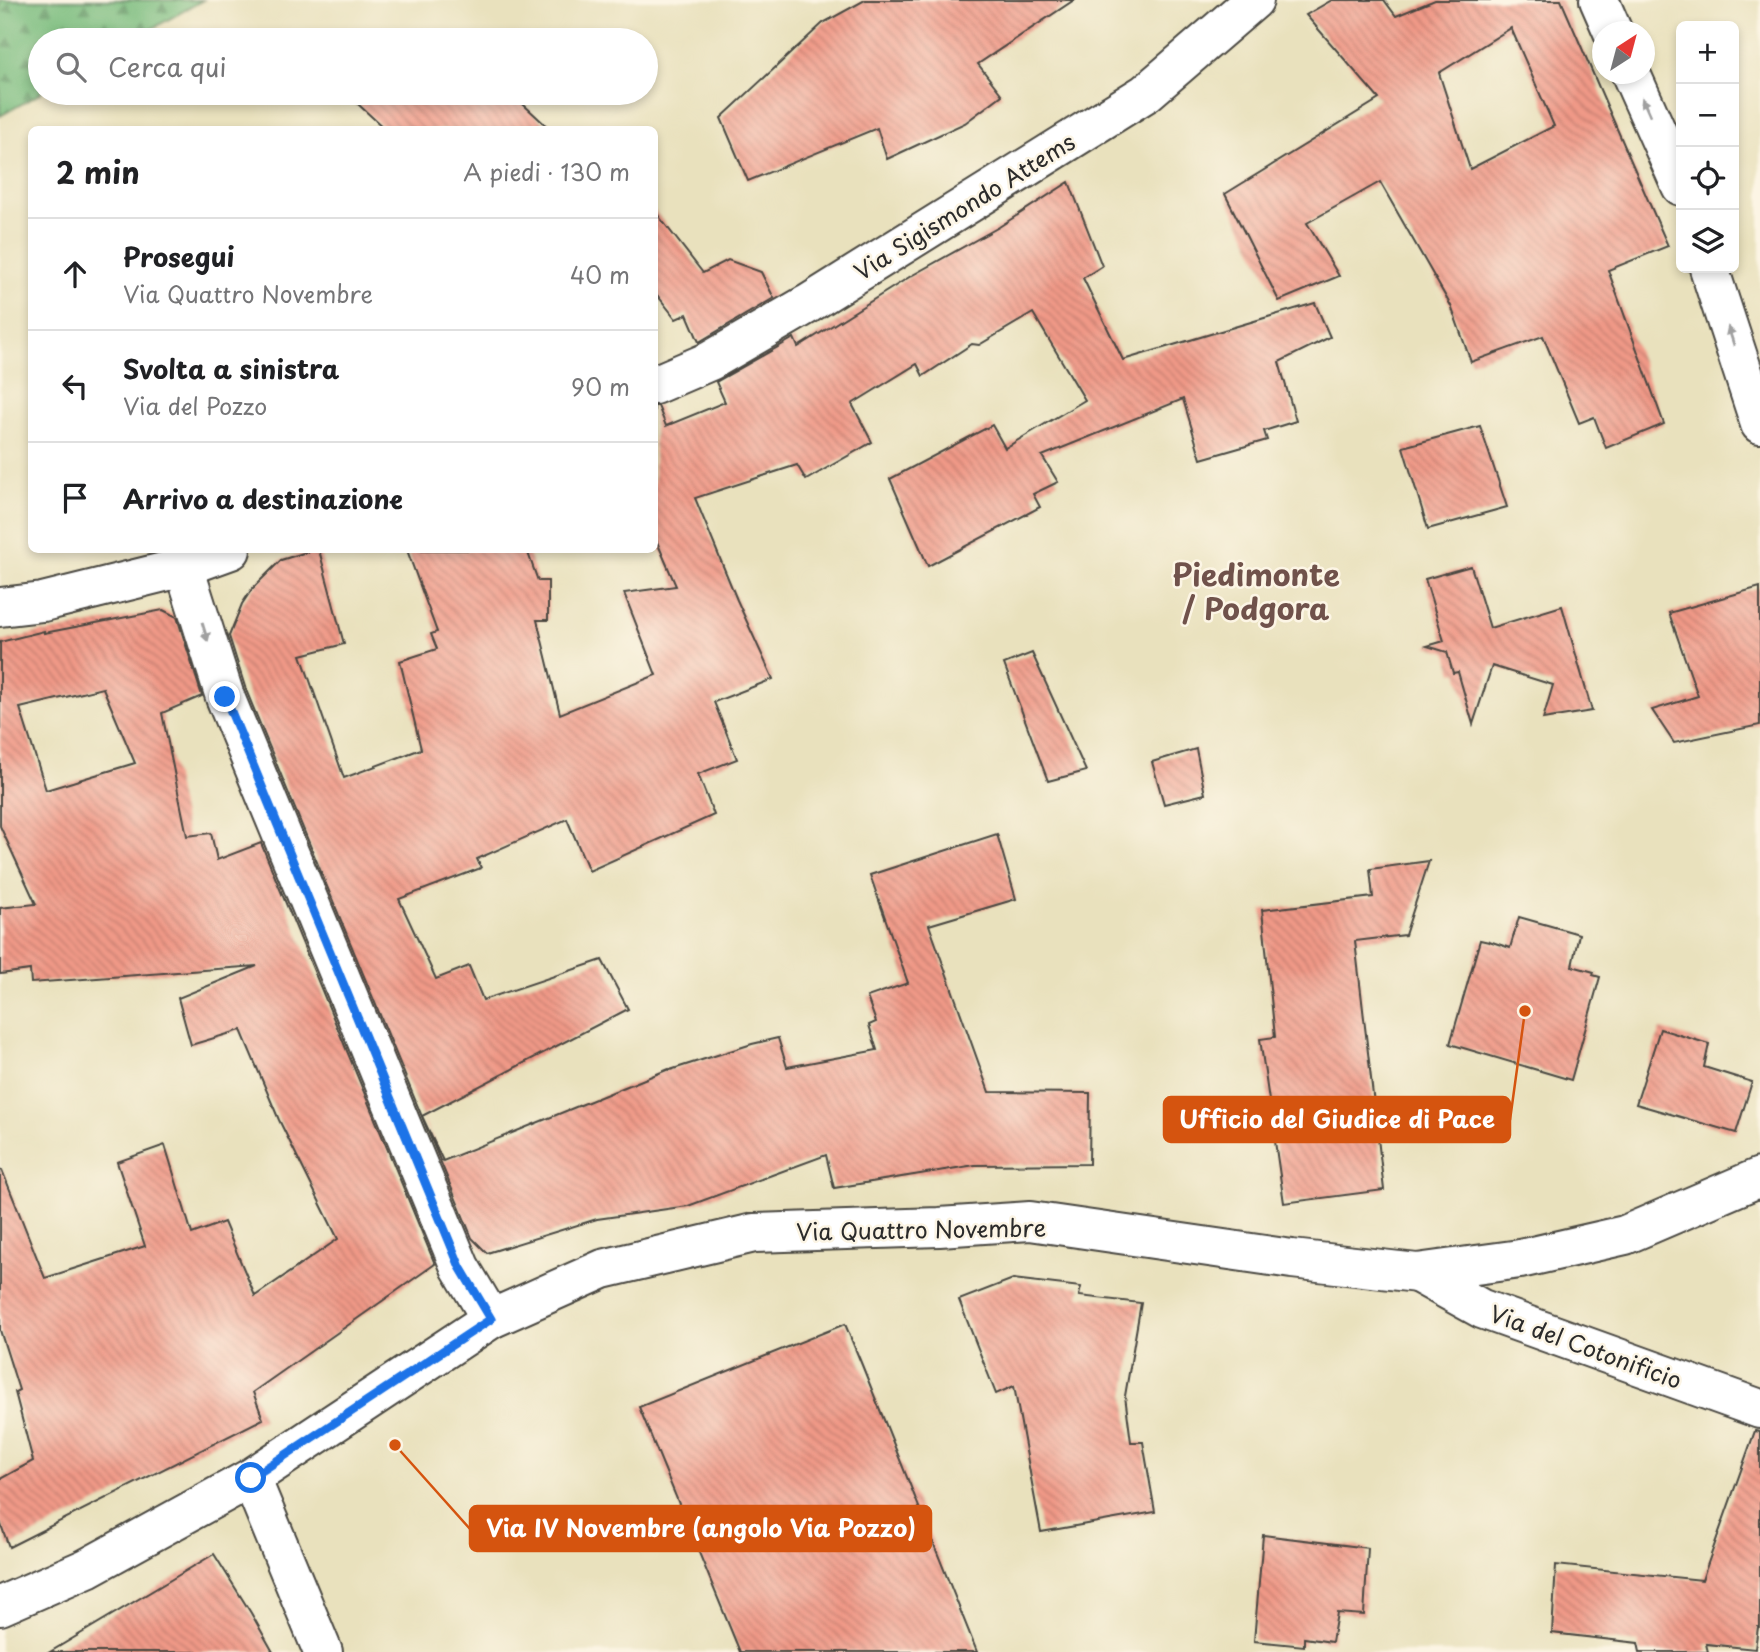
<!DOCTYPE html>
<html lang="it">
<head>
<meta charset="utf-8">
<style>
	:root { --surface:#fff; --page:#f2f2f2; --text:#202124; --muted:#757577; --line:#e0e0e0 }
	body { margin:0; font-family:"Playpen Sans",sans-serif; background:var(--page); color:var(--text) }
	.controls { position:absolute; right:21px; top:21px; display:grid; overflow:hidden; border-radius:10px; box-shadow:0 4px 10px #0003 }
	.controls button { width:63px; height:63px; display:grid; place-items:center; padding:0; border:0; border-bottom:2px solid var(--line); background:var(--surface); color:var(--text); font:35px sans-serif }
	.compass { position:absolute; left:1592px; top:21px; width:63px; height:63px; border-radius:50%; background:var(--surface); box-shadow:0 4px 10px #0003; rotate:36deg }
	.stop { position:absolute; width:21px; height:21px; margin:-16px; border:5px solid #1a73e8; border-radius:50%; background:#fff }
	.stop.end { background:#1a73e8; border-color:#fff; box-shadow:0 2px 7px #0008 }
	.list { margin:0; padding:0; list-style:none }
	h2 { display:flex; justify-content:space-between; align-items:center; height:91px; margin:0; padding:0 28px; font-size:30px }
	h2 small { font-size:23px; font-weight:400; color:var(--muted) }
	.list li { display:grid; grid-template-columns:46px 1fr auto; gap:21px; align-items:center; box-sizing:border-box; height:112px; padding:0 28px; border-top:2px solid var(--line) }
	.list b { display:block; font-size:26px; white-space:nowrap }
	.list p { margin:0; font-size:23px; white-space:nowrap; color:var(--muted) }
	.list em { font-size:23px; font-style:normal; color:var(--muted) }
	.icon { flex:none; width:38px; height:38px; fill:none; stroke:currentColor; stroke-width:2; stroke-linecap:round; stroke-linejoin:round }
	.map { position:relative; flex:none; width:1760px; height:1652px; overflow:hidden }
	.search { position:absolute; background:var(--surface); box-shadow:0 4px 10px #0003; left:28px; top:28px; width:630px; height:77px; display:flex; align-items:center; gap:18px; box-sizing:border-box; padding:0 24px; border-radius:38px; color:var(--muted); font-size:26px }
	.panel { position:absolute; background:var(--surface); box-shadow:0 4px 10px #0003; left:28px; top:126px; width:630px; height:427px; border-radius:10px }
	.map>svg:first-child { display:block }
</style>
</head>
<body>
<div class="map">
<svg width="1760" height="1652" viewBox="0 0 1760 1652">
	<defs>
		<pattern id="forest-firs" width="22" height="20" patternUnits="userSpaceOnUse" patternTransform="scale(1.75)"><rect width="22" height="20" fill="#7bbd7f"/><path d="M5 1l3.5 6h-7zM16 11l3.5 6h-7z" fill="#659a68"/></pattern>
		<pattern id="building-back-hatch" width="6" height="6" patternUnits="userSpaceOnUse" patternTransform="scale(1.75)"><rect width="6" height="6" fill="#f09987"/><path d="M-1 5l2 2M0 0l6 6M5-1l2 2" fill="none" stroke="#c37d6f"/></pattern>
	</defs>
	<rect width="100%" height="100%" fill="#fcf5e5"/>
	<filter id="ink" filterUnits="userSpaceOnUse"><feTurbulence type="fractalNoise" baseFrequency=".0143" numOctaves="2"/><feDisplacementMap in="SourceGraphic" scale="14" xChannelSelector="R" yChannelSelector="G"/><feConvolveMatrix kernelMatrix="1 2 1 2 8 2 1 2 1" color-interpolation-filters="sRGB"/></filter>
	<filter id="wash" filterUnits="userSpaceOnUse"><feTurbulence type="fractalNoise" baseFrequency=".00686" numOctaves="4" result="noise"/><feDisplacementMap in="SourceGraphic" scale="28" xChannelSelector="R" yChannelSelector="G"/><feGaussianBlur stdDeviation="1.57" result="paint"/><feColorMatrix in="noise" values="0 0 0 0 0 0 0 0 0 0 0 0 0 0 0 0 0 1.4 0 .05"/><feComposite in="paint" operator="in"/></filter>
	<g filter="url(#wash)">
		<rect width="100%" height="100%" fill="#e9e1bd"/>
		<path fill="url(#forest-firs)" stroke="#537455" stroke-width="2" d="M0 0H203L132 40H40L41 93 0 116Z"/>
		<g id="blocks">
			<g fill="url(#building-back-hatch)" fill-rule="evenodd">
				<path d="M865 0H1074L978 64 1002 95 965 123 887 159 877 128 748 181 721 118 823 23Z"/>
				<path d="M1332 0H1384L1396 16 1435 0H1561L1668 246 1608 270 1664 424 1606 448 1594 417 1579 423 1543 336 1471 362 1451 306 1380 182 1307 223 1339 276 1279 301 1225 194 1379 99 1306 15ZM1511 28 1554 126 1470 169 1439 73Z"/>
				<path d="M346 93H511L551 130H386Z"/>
				<path d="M1069 182 1102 266 1083 278 1123 360 1315 303 1330 337 1279 362 1296 421 1264 431 1267 440 1201 459 1183 399 1042 456 1058 482 1033 494 1040 507 928 566 890 479 992 425 1005 448 1085 400 1033 313 979 345 972 344 923 376 917 364 852 404 872 442 806 480 797 465 695 498 737 600 773 679 714 702 737 759 698 774 714 815 589 871 567 819 477 859 481 868 399 899 436 979 469 966 483 1000 602 960 628 1009 422 1116 443 1161 669 1069 670 1070 752 1044 778 1038 787 1067 877 1050 869 1025 876 1022 867 997 908 983 870 875 997 834 1016 899 929 925 989 1092 1090 1093 1089 1164 975 1165 834 1188 826 1155 688 1206 597 1219 487 1253 472 1238 246 690 229 636 242 604 252 589 281 560 313 550H319L344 644 301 655 344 778 421 749 400 661 437 649 431 634 437 632 407 550H527L538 581H548V620H537L560 714 656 675 624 593 676 586 654 535V406H658L666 426 725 402 716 382 794 338 798 347 911 276 999 227Z"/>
				<path d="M654 210 703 273 728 260 761 272 774 298 699 342 687 314 676 319 654 291Z"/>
				<path d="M1480 426 1507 507 1428 529 1403 447Z"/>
				<path d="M1471 566 1490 628 1562 606 1592 711 1543 719 1553 685 1492 666 1473 724 1458 672 1453 673 1447 652 1427 646 1444 641 1425 579Z"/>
				<path d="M1760 587V725L1674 743 1652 710 1698 696 1669 613Z"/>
				<path d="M163 610 177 617 202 696 162 713 187 836 211 833 217 860 261 843 435 1264 253 1392 263 1419 9 1547 0 1522V1479L33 1461 15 1392 19 1390 0 1330V1170H2L45 1278 145 1246 117 1162 165 1145 192 1234 224 1222 255 1296 338 1239 279 1120 241 1030 191 1045 178 998 257 966 31 983 30 970 0 974V908L36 904 0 826V642L44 631V633ZM103 688 135 763 46 790 20 708Z"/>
				<path d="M1032 653 1086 771 1048 781 1004 664Z"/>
				<path d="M1196 749 1205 794 1164 804 1152 762Z"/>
				<path d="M1429 861 1405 935 1355 941 1384 1190 1284 1203 1260 1039 1275 1037 1262 910 1373 897 1370 869Z"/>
				<path d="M1519 917 1579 934 1572 966 1594 972 1593 975 1600 977 1571 1080 1450 1044 1480 940 1489 942V941L1510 948Z"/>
				<path d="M1660 1029 1709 1044 1704 1067 1752 1082 1736 1133 1636 1104Z"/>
				<path d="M1013 1279 1081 1287 1079 1296 1141 1303 1125 1396 1131 1442H1143L1155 1512 1041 1532 1014 1386 996 1394 959 1300Z"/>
				<path d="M845 1324 862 1365 977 1652H740L639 1407Z"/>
				<path d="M1755 1431 1760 1432V1627H1758L1755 1649 1706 1644 1708 1652H1640L1638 1643 1552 1633 1556 1565 1702 1580Z"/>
				<path d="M1263 1535 1368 1548 1364 1615 1337 1613 1332 1642 1304 1638V1646L1254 1641Z"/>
				<path d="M214 1554 251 1613 273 1652H50Z"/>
			</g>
		</g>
	</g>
	<g filter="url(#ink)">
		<use href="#blocks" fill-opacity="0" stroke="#484641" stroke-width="2"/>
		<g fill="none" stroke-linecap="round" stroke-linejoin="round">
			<g stroke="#484641" stroke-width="42">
				<g id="street">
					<path d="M1599 0 1613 32"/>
					<path d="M1631 74 1681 186"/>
					<path d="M1709 268 1760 424"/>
					<path d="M654 385 710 361 808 304 1146 93 1254 0"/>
					<path d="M184 567 225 697 460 1267 491 1319"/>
					<path d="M0 607 43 602 184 567 231 550"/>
					<path d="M1417 1273 1482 1309 1760 1409"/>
					<path d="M251 1478 323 1652"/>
				</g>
			</g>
			<g stroke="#484641" stroke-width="42">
				<path id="secondary" d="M0 1606 87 1568 251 1478 491 1319 603 1269 754 1233 939 1227 1030 1221 1292 1259 1417 1273 1520 1259 1625 1235 1760 1177"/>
			</g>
			<use href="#street" stroke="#fff" stroke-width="38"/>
			<use href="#secondary" stroke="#fff" stroke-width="38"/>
		</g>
		<defs><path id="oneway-solid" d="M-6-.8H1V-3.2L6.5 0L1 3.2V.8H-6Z" transform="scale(1.75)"/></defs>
		<g fill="#a0a0a0">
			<use href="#oneway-solid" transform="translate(1646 107) rotate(-114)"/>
			<use href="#oneway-solid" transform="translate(1731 336) rotate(-108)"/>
			<use href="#oneway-solid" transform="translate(205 632) rotate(73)"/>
		</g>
	</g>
	<g fill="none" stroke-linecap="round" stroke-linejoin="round" filter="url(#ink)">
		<path stroke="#1a73e8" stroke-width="9" d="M225 697 460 1267 491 1319 251 1478"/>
	</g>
	<g text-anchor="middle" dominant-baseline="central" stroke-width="5" stroke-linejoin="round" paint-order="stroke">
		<g font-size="23" fill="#2b2b2b" stroke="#fcf5e5">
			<text transform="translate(964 206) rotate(-32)">Via Sigismondo Attems</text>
			<text transform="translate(921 1229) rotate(-1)">Via Quattro Novembre</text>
			<text transform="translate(1586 1346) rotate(20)">Via del Cotonificio</text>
		</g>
		<g font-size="30" font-weight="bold" fill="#70524b" stroke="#fcf5e5">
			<text x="1256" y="573">Piedimonte<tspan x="1256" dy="34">/ Podgora</tspan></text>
		</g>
	</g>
	<path fill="none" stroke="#d5540f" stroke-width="2.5" d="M1525 1011L1510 1120M395 1445L470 1529"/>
	<g fill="#d5540f" stroke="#fcf5e5" stroke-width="2.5">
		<circle cx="1525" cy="1011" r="7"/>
		<circle cx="395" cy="1445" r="7"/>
	</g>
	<g fill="#d5540f" stroke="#d5540f" stroke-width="2.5">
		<rect x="1164" y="1097" width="346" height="45" rx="7"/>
		<rect x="470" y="1506" width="461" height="45" rx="7"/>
	</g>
	<g font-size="24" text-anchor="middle" font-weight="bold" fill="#fff">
		<text x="1337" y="1128">Ufficio del Giudice di Pace</text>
		<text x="701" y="1537">Via IV Novembre (angolo Via Pozzo)</text>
	</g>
</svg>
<div class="controls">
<button>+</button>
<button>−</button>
<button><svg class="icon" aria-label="locate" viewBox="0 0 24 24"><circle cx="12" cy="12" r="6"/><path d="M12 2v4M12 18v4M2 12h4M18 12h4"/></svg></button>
<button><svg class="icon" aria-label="layers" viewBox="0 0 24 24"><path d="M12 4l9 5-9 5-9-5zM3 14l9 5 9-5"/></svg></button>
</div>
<svg class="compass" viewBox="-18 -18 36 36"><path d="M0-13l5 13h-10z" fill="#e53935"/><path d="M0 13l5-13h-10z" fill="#757577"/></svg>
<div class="stop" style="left:251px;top:1478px"></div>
<div class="stop end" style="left:225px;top:697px"></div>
<div class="search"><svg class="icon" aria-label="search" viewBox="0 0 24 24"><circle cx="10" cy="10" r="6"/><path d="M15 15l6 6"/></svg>Cerca qui</div>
<section class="panel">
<h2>2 min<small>A piedi · 130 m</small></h2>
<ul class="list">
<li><svg class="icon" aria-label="ahead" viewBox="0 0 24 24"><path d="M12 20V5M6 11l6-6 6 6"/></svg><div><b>Prosegui</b><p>Via Quattro Novembre</p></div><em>40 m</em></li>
<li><svg class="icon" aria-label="left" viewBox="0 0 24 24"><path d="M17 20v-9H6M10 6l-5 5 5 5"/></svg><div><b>Svolta a sinistra</b><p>Via del Pozzo</p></div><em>90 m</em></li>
<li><svg class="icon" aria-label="arrive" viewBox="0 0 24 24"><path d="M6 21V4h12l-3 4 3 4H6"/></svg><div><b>Arrivo a destinazione</b></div></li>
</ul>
</section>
</div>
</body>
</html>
